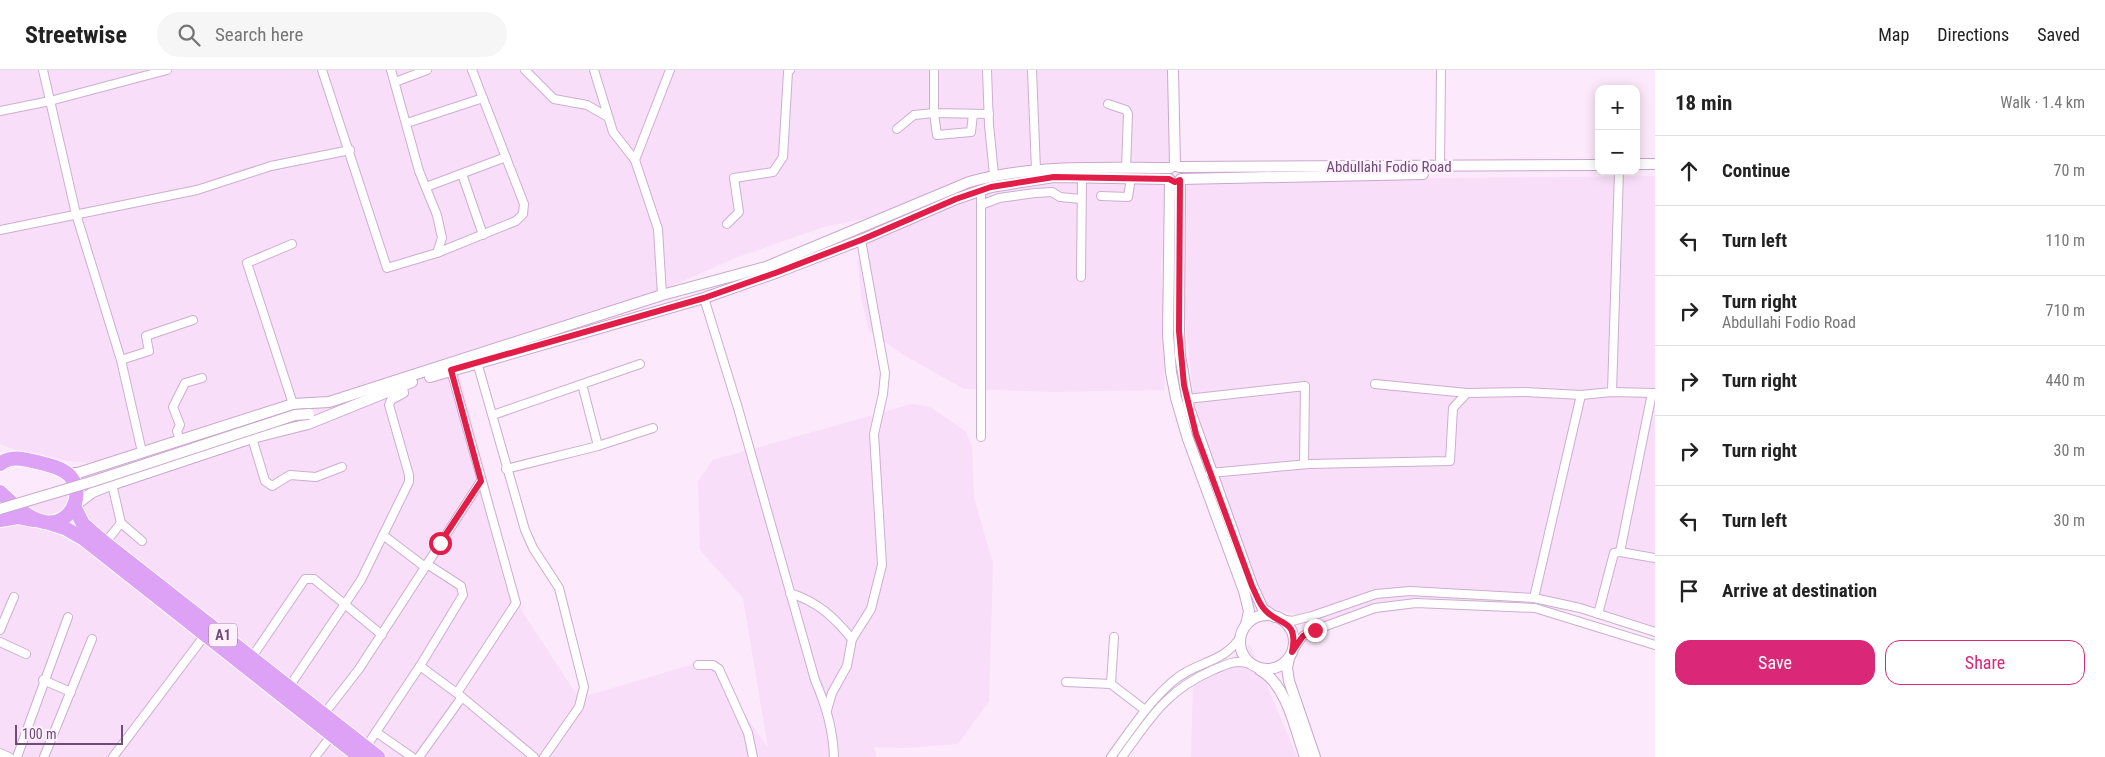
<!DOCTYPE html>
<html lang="en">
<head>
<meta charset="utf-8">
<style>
	:root { --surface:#fff; --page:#f6f6f6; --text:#222; --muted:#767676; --line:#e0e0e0; --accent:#db2777 }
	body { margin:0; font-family:"Roboto Condensed",sans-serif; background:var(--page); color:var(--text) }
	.controls { position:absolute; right:15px; top:15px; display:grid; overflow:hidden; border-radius:10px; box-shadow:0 2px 12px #0003 }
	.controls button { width:45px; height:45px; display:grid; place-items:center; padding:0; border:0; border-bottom:1px solid var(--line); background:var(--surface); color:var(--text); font:25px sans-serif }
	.scale { position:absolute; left:15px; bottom:12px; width:108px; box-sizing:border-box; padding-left:5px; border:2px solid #6f4c77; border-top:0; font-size:14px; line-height:18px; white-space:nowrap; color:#6f4c77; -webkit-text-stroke:4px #fff0fe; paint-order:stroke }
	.stop { position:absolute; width:15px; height:15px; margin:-11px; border:4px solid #e11d48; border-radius:50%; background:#fff }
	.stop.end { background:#e11d48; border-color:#fff; box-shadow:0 1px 5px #0008 }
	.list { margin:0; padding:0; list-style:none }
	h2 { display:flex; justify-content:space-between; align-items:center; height:65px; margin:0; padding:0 20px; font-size:21px }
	h2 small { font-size:16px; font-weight:400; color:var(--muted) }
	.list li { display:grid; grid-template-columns:32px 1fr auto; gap:15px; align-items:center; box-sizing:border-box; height:70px; padding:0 20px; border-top:1px solid var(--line) }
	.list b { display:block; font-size:19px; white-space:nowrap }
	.list p { margin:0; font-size:16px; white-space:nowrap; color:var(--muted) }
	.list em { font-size:16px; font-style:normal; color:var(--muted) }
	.actions { display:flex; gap:10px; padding:15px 20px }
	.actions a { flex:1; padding:11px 0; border:1px solid var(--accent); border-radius:15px; text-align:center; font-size:18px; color:var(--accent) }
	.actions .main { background:var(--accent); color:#fff }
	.icon { flex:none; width:28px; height:28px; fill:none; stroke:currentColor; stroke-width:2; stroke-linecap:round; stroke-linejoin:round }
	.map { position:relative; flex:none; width:1655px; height:687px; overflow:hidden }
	header { display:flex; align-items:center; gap:30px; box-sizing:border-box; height:70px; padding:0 25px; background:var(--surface); border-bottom:1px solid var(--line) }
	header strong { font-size:24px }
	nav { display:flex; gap:28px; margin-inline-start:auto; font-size:18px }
	.search { width:350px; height:45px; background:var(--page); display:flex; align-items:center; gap:12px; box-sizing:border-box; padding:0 18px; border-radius:28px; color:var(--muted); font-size:19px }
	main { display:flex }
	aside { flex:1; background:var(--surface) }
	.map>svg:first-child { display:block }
</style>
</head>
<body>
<header>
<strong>Streetwise</strong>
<div class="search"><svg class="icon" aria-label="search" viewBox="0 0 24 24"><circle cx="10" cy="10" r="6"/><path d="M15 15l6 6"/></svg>Search here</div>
<nav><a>Map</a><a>Directions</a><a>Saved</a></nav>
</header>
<main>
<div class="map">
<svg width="1655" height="687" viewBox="0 0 1655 687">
	<rect width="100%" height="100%" fill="#fce9fb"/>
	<g fill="#f9def9">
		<path d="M0 0H1172L1177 66 1161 199 1166 261 1164 320 1056 322 964 319 904 285 869 261 861 228 858 192 871 147 824 157 735 188 597 249 457 287 459 304 523 543 579 628 707 590 768 678 743 528 700 480 698 411 713 390 912 334 931 337 966 362 972 377 974 428 993 493 989 631 958 674 904 678 874 677 876 687H0V447L35 424 123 395 120 386 91 393 67 391 23 383 0 374Z"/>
		<path d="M1655 106V566L1595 544 1465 530 1323 552 1264 536 1245 501 1194 331 1177 175 1175 108 1355 109Z"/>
		<path d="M1250 575 1297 687H1191L1193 615Z"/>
	</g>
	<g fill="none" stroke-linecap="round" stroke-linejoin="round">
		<g stroke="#ccaecf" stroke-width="10">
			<g id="street">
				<path d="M43 0 76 144 121 290 142 382"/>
				<path d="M322 0 387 198 437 183 516 151 523 144 524 134 472 0"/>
				<path d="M391 0 419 101 437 145 442 168 437 183"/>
				<path d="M525 0 554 29 587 35 608 47"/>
				<path d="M594 0 613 62 635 90 658 159 662 225"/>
				<path d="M934 0V43L989 44"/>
				<path d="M987 0 989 55 994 105"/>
				<path d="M1032 0 1036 100"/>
				<path d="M395 12 427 0"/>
				<path d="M1108 34 1126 40 1128 44 1126 98"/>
				<path d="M0 41 50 31 167 0"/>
				<path d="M407 53 483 28"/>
				<path d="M897 59 914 45 934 43 937 65 971 62 973 44"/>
				<path d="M635 90 670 0"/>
				<path d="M1440 97 1441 0"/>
				<path d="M462 104 483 165"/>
				<path d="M426 117 506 87"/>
				<path d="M1101 126 1128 127 1131 108"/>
				<path d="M981 135 999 128 1035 123 1052 122 1060 127 1081 129"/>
				<path d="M727 154 739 142 734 108 773 102 783 87 788 2 790 0"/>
				<path d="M0 160 197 120 271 96 350 80"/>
				<path d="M292 174 247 193 293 334"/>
				<path d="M1081 207 1082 108"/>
				<path d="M704 228 738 338 815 610C826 636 833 659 834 687"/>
				<path d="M121 290 149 281 146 266 193 250"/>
				<path d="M477 292 525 460 533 478 559 518 584 617 579 637 544 687"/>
				<path d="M451 300 516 533 457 623"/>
				<path d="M582 314 598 376"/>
				<path d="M1375 314 1467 323"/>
				<path d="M1612 322 1619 101"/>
				<path d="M1187 329 1305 316 1304 394"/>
				<path d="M493 345 640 294"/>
				<path d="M981 367V121"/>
				<path d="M252 368 265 411 272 416 290 405 316 407 342 397"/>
				<path d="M180 370 177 361 180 355 173 337 185 313 202 308"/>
				<path d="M506 399 598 376 653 358"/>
				<path d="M1210 403 1309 394 1450 391 1453 338 1467 323 1525 322 1581 325 1612 322 1655 323"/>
				<path d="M112 414 121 453 142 471"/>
				<path d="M383 465 425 497"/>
				<path d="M105 473 121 453"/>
				<path d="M1620 482 1652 323"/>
				<path d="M790 523C818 532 834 547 852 569"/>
				<path d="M1534 528 1581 325"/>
				<path d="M1598 544 1614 483 1620 482 1655 488"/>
				<path d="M1281 549 1292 551 1312 546 1376 524 1410 521 1534 528 1580 538 1655 562"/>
				<path d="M0 560 14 527"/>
				<path d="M1114 567 1111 614 1145 640"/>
				<path d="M0 572 26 584"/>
				<path d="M1292 582 1303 566 1315 560 1375 538 1416 533 1535 538 1655 575"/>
				<path d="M252 587 305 509H314L382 565"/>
				<path d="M698 595H713L719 599 748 663 753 687"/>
				<path d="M420 596 462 627 534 687"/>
				<path d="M43 610 71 622"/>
				<path d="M1066 612 1111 614"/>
				<path d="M289 617 361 510 409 412V405L389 335 391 330 404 323 402 315"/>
				<path d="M827 640 832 623 847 596 852 569 871 539 882 495 874 364 883 324 885 303 861 170"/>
				<path d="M324 644 359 599 481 411"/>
				<path d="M376 662 412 687"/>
				<path d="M366 677 420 596 463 525 461 516 427 494"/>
				<path d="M0 683 9 687"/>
				<path d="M17 687 68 547"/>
				<path d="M44 687 92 569"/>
				<path d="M113 687 205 565"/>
				<path d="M315 687 332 665"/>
				<path d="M419 687 462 627"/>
				<path d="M1111 687C1130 661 1148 633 1172 612 1195 591 1224 594 1241 566"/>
				<path d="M1122 687C1151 647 1167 620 1213 600 1227 594 1236 589 1250 594"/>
			</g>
		</g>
		<g stroke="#c9a7cd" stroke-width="12">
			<g id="secondary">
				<path d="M1173 0 1175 96"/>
				<path d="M1636 94H1655"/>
				<path d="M1179 97 1599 95"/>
				<path d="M1181 109 1423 104"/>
				<path d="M1170 110 1168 265 1171 302 1176 328 1188 369 1244 521 1249 541 1246 555"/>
				<path d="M1180 110 1179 261 1180 285 1189 338 1252 515 1263 539 1275 547"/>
				<path d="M430 307 704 228 778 202 861 170 956 129 991 117 1054 107 1169 109"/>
				<path d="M66 403H78L293 334 329 332 662 225 766 197 969 112C1034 94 1103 98 1170 98"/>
				<path d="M74 436 93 422 108 416 252 368 308 354 412 312"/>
				<circle cx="1267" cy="572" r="27"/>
				<path d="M1289 588 1287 598 1289 611 1315 687"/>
				<path d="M1260 600C1287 615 1295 659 1305 687"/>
			</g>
		</g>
		<g stroke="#fff" stroke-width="16">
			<g id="highway">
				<path d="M0 394C11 385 24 389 37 392 47 395 61 397 69 405 87 423 70 457 45 452 29 450 11 433 0 422"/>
				<path d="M74 436 83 454 105 473 378 687"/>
				<path d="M0 450 18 447 34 450"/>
				<path d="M49 453 65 458 84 469 360 687"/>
			</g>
		</g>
		<use href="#street" stroke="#fff" stroke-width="8"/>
		<use href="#secondary" stroke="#fff" stroke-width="10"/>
		<use href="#highway" stroke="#dda1f5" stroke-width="14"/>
		<g stroke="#c9a7cd" stroke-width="12" stroke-linecap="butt">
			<path id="secondary-bridge" d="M0 439 94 411 295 345 309 344"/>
		</g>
		<use href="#secondary-bridge" stroke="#fff" stroke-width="10"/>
	</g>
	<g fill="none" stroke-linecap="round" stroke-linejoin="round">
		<path stroke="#e11d48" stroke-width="6" d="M440 473 481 411 451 300 704 228 778 202 861 170 956 129 991 117 1054 107 1169 109 1175 112 1180 110 1179 261 1184 315 1196 364 1252 516C1256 524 1259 534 1265 540 1279 556 1299 548 1292 582L1303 566 1315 560"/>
	</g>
	<g text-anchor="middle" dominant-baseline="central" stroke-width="5" stroke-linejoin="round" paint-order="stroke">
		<rect fill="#fff0fe" stroke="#9a7da0" stroke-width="1" x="209" y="553.5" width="28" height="23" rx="4"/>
		<g font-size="14" font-weight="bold" fill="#6f4c77">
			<text x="223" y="565">A1</text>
		</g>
		<g font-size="15" fill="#6f4c77" stroke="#fff0fe">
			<text x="1389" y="97">Abdullahi Fodio Road</text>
		</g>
	</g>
</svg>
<div class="controls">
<button>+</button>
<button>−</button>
</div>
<div class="scale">100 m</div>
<div class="stop" style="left:440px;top:473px"></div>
<div class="stop end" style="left:1315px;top:560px"></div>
</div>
<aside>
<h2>18 min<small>Walk · 1.4 km</small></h2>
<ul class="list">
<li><svg class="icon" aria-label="ahead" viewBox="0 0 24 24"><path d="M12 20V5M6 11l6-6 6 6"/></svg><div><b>Continue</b></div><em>70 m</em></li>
<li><svg class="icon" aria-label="left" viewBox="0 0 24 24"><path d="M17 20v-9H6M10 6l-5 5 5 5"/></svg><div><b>Turn left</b></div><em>110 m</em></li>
<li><svg class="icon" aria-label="right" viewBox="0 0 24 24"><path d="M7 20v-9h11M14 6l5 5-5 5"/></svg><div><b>Turn right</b><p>Abdullahi Fodio Road</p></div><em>710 m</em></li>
<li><svg class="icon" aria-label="right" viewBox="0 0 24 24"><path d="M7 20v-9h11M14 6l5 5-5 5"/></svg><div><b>Turn right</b></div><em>440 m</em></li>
<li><svg class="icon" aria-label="right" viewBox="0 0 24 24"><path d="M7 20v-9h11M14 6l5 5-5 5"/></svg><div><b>Turn right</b></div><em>30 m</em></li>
<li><svg class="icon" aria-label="left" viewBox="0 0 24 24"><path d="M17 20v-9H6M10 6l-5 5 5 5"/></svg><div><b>Turn left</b></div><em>30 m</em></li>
<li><svg class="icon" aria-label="arrive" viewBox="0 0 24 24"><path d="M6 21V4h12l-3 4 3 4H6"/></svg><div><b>Arrive at destination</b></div></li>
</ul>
<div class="actions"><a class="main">Save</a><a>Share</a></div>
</aside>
</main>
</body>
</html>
